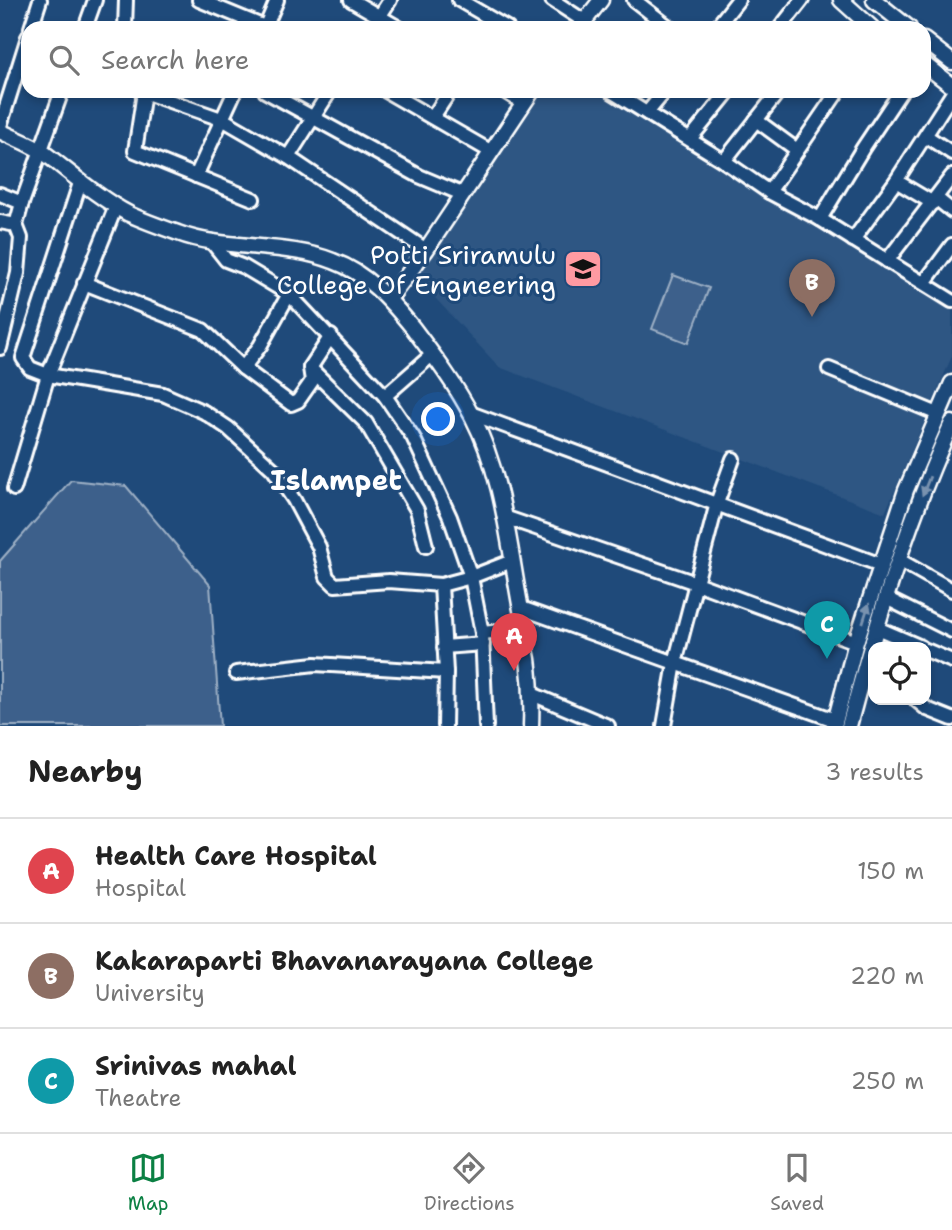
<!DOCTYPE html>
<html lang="en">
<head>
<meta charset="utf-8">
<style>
	:root { --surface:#fff; --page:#f2f2f2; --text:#222; --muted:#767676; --line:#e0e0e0; --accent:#0b8043 }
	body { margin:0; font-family:"Shantell Sans",sans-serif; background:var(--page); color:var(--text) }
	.controls { position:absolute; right:21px; bottom:21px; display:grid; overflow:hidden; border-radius:14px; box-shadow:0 4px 10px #0003 }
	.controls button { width:63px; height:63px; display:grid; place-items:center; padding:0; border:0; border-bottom:2px solid var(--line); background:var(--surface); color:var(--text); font:35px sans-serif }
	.you { position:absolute; left:439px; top:420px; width:24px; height:24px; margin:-18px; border:5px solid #fff; border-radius:50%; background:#1a73e8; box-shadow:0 0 0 10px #1a73e833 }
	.badge { display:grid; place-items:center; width:46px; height:46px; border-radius:50%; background:var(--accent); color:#fff; font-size:23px; font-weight:700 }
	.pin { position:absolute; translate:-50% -58px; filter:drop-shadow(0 2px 4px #0008) }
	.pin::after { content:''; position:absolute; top:37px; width:24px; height:21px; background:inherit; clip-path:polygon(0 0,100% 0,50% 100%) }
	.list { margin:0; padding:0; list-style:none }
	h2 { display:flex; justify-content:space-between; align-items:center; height:91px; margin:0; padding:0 28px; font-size:30px }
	h2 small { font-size:23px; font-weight:400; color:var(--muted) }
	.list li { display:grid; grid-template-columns:46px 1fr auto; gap:21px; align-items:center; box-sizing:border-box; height:105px; padding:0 28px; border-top:2px solid var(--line) }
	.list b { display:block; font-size:26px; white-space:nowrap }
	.list p { margin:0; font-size:23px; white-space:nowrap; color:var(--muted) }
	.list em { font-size:23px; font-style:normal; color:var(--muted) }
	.icon { flex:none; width:38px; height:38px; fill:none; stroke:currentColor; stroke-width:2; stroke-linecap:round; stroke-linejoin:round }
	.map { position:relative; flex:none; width:952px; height:726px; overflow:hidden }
	.search { position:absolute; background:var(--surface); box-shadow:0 4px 10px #0003; left:21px; right:21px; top:21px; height:77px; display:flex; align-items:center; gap:18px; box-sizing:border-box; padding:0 24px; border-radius:21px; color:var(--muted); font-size:26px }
	.sheet { height:406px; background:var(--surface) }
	nav { display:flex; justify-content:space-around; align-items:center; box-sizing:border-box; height:98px; border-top:2px solid var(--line); background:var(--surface); font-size:19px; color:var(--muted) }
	nav a { display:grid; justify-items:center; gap:4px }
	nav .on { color:var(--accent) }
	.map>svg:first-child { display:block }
</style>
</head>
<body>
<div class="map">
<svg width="952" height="726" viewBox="0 0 952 726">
	<rect width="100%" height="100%" fill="#1f4a7a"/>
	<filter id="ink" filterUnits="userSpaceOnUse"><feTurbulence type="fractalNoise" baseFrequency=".0143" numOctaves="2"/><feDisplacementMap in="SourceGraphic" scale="14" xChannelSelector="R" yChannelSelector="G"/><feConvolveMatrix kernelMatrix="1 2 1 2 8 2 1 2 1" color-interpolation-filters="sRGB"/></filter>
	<g filter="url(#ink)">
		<path fill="#2e5683" d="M537 91H597L815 219 952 304V356L885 513 499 367 413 274Z"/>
		<g fill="#3c618b" stroke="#9eb0c5" stroke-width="2">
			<path d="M673 275 709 288 688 343 652 329Z"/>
			<path d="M71 480 126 486 210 585 220 726H0V561Z"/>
		</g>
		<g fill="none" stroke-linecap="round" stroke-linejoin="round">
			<g stroke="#fff" stroke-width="18">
				<g id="minor">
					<path d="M199 0 267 28"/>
					<path d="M351 0 399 28"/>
					<path d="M459 0 507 28"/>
					<path d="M552 0 584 21"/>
					<path d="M634 0 670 28"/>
					<path d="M31 28 40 0"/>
					<path d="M85 28 95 0"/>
					<path d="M125 28 126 0"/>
					<path d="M265 28 277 0"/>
					<path d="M372 28 390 0"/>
					<path d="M716 28 738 0"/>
					<path d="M780 28 802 0"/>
					<path d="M141 91 224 120 288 157 426 250"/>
					<path d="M265 91 419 176 462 194"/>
					<path d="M386 91 490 151"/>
					<path d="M504 91 523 103"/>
					<path d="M611 91 724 161 769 192 820 219 952 301"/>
					<path d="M144 92 135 151 253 199"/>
					<path d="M647 113 665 91"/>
					<path d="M433 117 450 91"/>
					<path d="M756 120 797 150"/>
					<path d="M0 126 28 37"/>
					<path d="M926 136 952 153"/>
					<path d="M690 139 729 91"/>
					<path d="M288 157 330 91"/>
					<path d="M724 161 779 91"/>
					<path d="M196 176 235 91"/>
					<path d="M896 181 933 203"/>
					<path d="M80 183 23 358 30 368 48 375 163 394 204 412 228 428 273 469 294 500 319 547 327 577 335 585 389 581 441 585 471 577 512 561"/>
					<path d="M769 192 838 91"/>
					<path d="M0 194 22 203"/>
					<path d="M936 198 952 211"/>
					<path d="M820 219 863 148 901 91"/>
					<path d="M0 222 16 225"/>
					<path d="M853 240 896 181 952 94"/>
					<path d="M211 241 226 260 244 267 289 294 385 396 413 437 450 517 471 577 482 633 486 726"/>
					<path d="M887 261 952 176"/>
					<path d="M84 283 203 330 243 368 291 404 298 401 312 381 310 368 331 336"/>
					<path d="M924 283 952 245"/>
					<path d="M0 348 18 273 21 238 16 225 22 203 62 91"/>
					<path d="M243 368 260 346 289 294"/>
					<path d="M310 368 366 423 417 510 426 546"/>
					<path d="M829 369 938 414"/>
					<path d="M385 396 433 354"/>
					<path d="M470 413 881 565"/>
					<path d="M14 489 48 375 116 206"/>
					<path d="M504 517 696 583 856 642"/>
					<path d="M899 560 952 590"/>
					<path d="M441 585 446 672 445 726"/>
					<path d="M886 598 952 631"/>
					<path d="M521 608 835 720"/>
					<path d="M877 628 921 647"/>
					<path d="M482 633 520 629"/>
					<path d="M444 647 483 644"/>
					<path d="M926 650 952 661"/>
					<path d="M236 673 315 664 446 672"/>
					<path d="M532 694 608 726"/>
					<path d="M916 700 927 709 952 719"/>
					<path d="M664 726 675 663 717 503 733 459"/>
				</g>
			</g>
			<g stroke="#fff" stroke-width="19">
				<g id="tertiary">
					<path d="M841 0 872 28"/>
					<path d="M874 0 909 28"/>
					<path d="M579 28 601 0"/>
					<path d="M924 40 952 62"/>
					<path d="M924 64 952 86"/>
					<path d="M0 131C14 138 30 144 43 152 71 173 97 197 129 214 144 221 161 227 178 233 225 251 286 242 333 261 367 273 391 301 413 328 434 356 456 385 472 416 504 477 509 549 522 615 520 631 525 643 528 659 531 681 532 703 531 726"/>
					<path d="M389 299 426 250 532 91"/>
					<path d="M834 726 856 642 906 490 952 383"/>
					<path d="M849 726C876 623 908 520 952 423"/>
				</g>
			</g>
			<use href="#minor" stroke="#1f4a7a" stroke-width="12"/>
			<use href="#tertiary" stroke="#1f4a7a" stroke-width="14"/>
		</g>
		<defs><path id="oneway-solid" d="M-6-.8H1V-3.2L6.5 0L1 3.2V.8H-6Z" transform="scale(1.75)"/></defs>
		<g fill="#7992af">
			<use href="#oneway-solid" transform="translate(926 486) rotate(112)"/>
			<use href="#oneway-solid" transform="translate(866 613) rotate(-72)"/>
		</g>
	</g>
	<defs>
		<g id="university-square" transform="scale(2.0125)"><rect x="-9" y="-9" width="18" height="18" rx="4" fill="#ff9aa2" stroke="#1f4a7a"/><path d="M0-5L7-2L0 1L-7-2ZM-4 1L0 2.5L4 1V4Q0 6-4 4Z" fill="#111"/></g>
	</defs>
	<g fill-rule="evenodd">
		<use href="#university-square" x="583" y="269"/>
	</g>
	<g text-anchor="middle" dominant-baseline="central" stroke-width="6" stroke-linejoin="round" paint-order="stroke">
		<g font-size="26" fill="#fff" stroke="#1f4a7a" text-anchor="end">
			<text x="556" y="254">Potti Sriramulu<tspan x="556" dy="30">College Of Engneering</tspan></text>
		</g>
		<g font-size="28" font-weight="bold" fill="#fff" stroke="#1f4a7a">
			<text x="336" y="480">Islampet</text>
		</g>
	</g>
</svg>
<div class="controls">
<button><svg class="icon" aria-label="locate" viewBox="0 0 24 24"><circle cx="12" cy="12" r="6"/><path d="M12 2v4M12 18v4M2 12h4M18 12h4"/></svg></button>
</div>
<div class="you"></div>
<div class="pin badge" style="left:514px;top:671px;background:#e0444e">A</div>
<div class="pin badge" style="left:812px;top:317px;background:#8d6e63">B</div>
<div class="pin badge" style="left:827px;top:659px;background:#0f9aa8">C</div>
<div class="search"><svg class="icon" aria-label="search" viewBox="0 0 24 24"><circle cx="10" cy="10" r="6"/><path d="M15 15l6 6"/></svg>Search here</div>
</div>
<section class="sheet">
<h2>Nearby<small>3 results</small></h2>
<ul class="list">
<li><span class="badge" style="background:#e0444e">A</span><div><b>Health Care Hospital</b><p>Hospital</p></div><em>150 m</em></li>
<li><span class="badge" style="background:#8d6e63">B</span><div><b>Kakaraparti Bhavanarayana College</b><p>University</p></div><em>220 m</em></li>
<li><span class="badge" style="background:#0f9aa8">C</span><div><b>Srinivas mahal</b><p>Theatre</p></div><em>250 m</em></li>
</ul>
</section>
<nav>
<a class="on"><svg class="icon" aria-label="map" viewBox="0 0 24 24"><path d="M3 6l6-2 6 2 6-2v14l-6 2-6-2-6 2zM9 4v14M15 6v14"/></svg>Map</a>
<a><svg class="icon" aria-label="directions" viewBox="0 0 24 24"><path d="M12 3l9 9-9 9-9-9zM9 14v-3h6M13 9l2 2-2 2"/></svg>Directions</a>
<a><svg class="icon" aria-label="saved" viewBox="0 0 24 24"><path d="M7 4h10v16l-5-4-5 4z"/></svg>Saved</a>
</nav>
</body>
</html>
